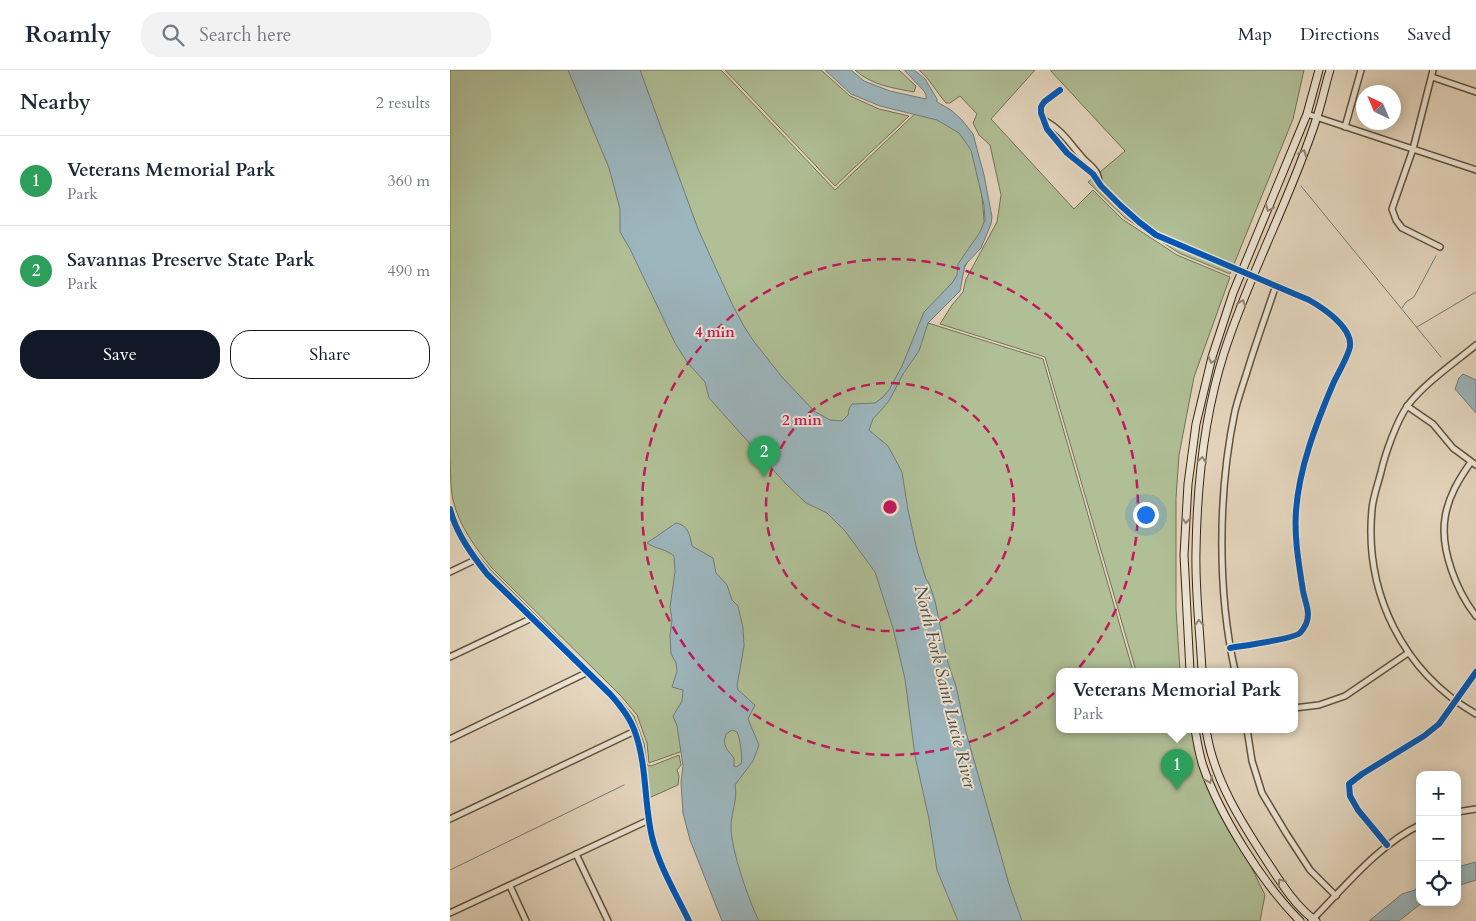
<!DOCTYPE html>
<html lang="en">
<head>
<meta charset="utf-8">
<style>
	:root { --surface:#fff; --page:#f2f2f3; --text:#1f2937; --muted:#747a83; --line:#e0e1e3; --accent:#111827 }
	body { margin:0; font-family:Cardo,serif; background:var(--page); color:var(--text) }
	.controls { position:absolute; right:15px; bottom:15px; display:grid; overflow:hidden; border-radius:10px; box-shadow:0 2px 12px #0003 }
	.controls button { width:45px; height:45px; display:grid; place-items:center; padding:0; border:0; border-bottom:1px solid var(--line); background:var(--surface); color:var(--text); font:25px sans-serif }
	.compass { position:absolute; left:906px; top:15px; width:45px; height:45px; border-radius:50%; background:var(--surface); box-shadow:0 2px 12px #0003; rotate:316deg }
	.you { position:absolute; left:695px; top:444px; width:18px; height:18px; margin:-12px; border:4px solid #fff; border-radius:50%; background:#1a73e8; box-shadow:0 0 0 8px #1a73e833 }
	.badge { display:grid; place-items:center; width:32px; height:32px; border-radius:50%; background:var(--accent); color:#fff; font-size:16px; font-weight:700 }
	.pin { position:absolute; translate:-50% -41px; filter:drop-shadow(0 1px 2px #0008) }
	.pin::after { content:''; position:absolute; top:26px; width:18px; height:15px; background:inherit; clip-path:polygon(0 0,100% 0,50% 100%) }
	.popup { position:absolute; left:606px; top:598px; width:242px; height:65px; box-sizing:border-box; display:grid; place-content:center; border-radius:10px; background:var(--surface); filter:drop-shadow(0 1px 4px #0005); font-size:16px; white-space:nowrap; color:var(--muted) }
	.popup b { font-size:19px; color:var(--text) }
	.popup::after { content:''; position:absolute; left:50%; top:100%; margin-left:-10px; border:10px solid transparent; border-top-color:var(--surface) }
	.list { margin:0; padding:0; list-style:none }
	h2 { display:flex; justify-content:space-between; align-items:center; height:65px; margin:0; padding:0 20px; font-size:21px }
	h2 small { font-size:16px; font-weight:400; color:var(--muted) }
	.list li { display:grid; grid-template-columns:32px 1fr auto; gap:15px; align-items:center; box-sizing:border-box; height:90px; padding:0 20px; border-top:1px solid var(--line) }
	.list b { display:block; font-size:19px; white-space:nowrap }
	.list p { margin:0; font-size:16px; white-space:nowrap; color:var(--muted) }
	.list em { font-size:16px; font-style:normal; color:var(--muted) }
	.actions { display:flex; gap:10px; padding:15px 20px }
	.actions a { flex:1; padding:11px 0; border:1px solid var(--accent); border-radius:20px; text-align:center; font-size:18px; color:var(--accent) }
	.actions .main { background:var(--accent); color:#fff }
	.icon { flex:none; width:28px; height:28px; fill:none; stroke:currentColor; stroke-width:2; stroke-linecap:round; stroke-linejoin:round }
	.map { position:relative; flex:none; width:1026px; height:851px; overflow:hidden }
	header { display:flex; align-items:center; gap:30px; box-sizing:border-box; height:70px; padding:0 25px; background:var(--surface); border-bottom:1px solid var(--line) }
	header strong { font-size:24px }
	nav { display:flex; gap:28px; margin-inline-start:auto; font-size:18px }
	.search { width:350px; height:45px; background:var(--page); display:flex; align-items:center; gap:12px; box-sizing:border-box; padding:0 18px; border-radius:20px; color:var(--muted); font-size:19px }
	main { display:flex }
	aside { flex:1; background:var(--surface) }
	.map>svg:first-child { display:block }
</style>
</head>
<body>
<header>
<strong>Roamly</strong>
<div class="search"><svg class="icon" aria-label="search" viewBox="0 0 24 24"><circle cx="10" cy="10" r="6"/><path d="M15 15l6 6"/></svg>Search here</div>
<nav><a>Map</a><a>Directions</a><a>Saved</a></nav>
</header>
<main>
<aside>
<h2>Nearby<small>2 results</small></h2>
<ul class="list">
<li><span class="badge" style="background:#2e9e5b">1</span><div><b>Veterans Memorial Park</b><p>Park</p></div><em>360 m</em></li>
<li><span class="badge" style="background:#2e9e5b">2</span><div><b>Savannas Preserve State Park</b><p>Park</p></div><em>490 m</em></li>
</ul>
<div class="actions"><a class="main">Save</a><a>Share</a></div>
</aside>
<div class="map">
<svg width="1026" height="851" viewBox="0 0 1026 851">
	<rect width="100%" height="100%" fill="#e5d7bf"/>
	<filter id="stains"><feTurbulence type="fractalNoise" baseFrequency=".004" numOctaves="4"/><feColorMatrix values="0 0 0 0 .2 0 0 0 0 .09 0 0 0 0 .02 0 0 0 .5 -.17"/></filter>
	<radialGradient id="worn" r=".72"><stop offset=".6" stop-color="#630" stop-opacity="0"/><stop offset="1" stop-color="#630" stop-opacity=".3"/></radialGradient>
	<g fill="#b0bf96" stroke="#717254">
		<path d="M0 0H271L385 120 471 38 520 70 532 126 535 162 503 217 475 252 593 289 683 601H610V659H742L750 693 815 825 810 851H294L244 677 199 693 197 673 187 645 171 626 42 498C25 478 9 455 3 430 0 416 1 400 0 386Z"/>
		<path d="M275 0H371L400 26 429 39 459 46 385 116Z"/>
		<path d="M405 0H449L466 16 464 22C443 18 421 15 405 0Z"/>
		<path d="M469 0H585L541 49 624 139 643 120 672 149 727 185 780 207 744 307 729 385 726 428V539L730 601H686L595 287 490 254 502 235 513 222 516 209 547 152 551 125 540 75 529 65 523 53 527 44 510 26 500 33H496C487 23 480 9 469 0Z"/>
		<path d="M600 0H854L843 49 780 204 729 183 674 147 638 112 675 81Z"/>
		<path d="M10 456 23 479 40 499 169 628 184 646 194 673 197 695 201 696 229 685 231 695 227 700 229 706 228 715 199 728C196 706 195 682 188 662 183 647 172 634 162 622L30 492 16 470Z"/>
	</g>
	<g fill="#9cb6be" stroke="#727c7a" fill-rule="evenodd">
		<path d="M118 0H190L248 159 283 236 295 258 305 273 332 307 364 341 380 350 392 351 398 345 399 339 402 334 425 333 432 328 439 320 452 296 474 242 502 213 507 205 508 194 530 162 535 150 534 135 521 80 509 63 487 50 430 36 401 24 375 0H401L414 11 440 21 476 29V25L474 21 454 0H464L475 9 487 29V32L501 40 512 50 523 64 534 105 542 147 541 154 531 178 515 195 510 221 478 253 469 281 453 304 439 331 423 349 419 360 438 376 452 402 458 440 467 480 476 509 479 513 485 531 498 593 506 616 516 662 559 814 572 851H508L487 800 479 749 465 686 455 609 443 558 425 502 395 461 377 443 356 433 335 413 259 328 255 312 237 292 225 273 180 179 170 162V139L159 98Z"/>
		<path d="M1013 304 1026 310V343L1005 319 1009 308Z"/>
		<path d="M226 453C238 455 240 465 242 476L263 488 266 503 277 515 282 530 288 536 293 558 294 576 287 616 288 620 305 635 298 649 309 675 303 691 285 715C288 730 281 742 281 757 281 780 299 831 309 851H272L240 770 233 743 231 712 233 696 227 656 223 646 232 631 233 620 222 617 227 601 226 593 221 584 220 565 222 550 220 537 225 502 224 486C216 479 206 479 197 473ZM282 660 287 662C290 668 293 688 291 694L286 697 284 696V688C277 679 272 676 276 664Z"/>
		<path d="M1026 792V810L1007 816V797Z"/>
		<path d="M970 814V832H973L949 851H919L952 824 965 820Z"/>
	</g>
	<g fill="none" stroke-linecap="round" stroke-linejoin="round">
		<g stroke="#727c7a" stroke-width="1">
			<path d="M851 116 991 287"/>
			<path d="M952 238 956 232 964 227 986 186"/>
			<path d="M967 257 1026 222"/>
			<path d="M0 800 174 715"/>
		</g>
		<g stroke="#5f523e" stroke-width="8">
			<g id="street">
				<path d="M983 0 963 79 942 139 946 150 952 158 990 177"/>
				<path d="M982 7 1026 22"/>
				<path d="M610 20 594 32 591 37V43L597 59 617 83 643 104 651 116 670 135 689 152 706 165 859 230C873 238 902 257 900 276 899 285 887 305 883 314 866 354 849 398 846 441 844 468 849 495 853 521 855 532 861 543 856 554 855 556 852 561 850 563 844 569 791 576 780 578"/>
				<path d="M857 44 1026 100"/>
				<path d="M594 50C613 61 617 70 631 86 639 96 648 98 649 112"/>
				<path d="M895 57 911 0"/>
				<path d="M1026 275C1004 293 975 313 958 335 947 350 935 384 931 402 928 414 923 427 922 439 914 523 953 602 1026 644"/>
				<path d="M957 336 983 354 1003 378 1026 395"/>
				<path d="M1021 392C1009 409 998 427 995 448 990 480 1007 522 1026 546"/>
				<path d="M0 439C6 463 22 485 37 504L160 624C170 635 180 647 185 662 197 695 194 733 202 767 209 796 226 824 239 851"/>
				<path d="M0 502 25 490"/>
				<path d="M0 587 82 548"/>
				<path d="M785 601C767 521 768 421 785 341 788 329 792 317 796 305 805 275 816 245 826 215"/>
				<path d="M844 638 869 635 895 626 958 583"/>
				<path d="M797 659 802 691 812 723 836 763 860 800 886 826"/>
				<path d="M0 669 138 602"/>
				<path d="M1007 742 1026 739"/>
				<path d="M0 749 185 661"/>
				<path d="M937 775 908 740 900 726 899 714 912 704 974 666 989 654 1026 602"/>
				<path d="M126 784 158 851"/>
				<path d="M60 816 76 851"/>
				<path d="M0 843 199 750"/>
				<path d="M861 851C893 819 929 774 970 755"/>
			</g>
		</g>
		<g stroke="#322513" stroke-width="9">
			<g id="secondary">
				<path d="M740 601 734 485 738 414 746 354 762 287 783 223 857 44 869 0"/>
				<path d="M752 601C750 561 745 521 746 481 747 415 754 346 774 283 800 202 841 128 867 47 872 32 875 16 880 0"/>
				<path d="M745 659C747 671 749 684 753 696 770 746 813 814 850 851"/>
				<path d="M756 659C763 708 791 752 818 793 831 813 846 837 866 851"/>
			</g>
		</g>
		<use href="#street" stroke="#eee5d5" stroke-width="5"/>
		<use href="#secondary" stroke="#eee5d5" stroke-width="7"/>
		<g stroke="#eee5d5" stroke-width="9">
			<g id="cycleway">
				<path d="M610 20 594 32 591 37V43L597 59 617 83 643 104 651 116 670 135 689 152 706 165 859 230C873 238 902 257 900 276 899 285 887 305 883 314 866 354 849 398 846 441 844 468 849 495 853 521 855 532 861 543 856 554 855 556 852 561 850 563 844 569 791 576 780 578"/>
				<path d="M0 439C6 463 22 485 37 504L160 624C170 635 180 647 185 662 197 695 194 733 202 767 209 796 226 824 239 851"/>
				<path d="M937 775 908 740 900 726 899 714 912 704 974 666 989 654 1026 602"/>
			</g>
		</g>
		<use href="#cycleway" stroke="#0057b8" stroke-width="6"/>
	</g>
	<defs><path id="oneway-chevron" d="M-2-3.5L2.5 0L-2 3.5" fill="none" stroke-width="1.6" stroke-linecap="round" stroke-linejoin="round" transform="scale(1.25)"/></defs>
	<g stroke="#908574">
		<use href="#oneway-chevron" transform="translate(853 83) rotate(-69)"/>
		<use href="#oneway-chevron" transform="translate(819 138) rotate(113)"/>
		<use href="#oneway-chevron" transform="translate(792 233) rotate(-70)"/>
		<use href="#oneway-chevron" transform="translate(762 290) rotate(105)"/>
		<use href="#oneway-chevron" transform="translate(752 390) rotate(-82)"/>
		<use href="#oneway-chevron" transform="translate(736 450) rotate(93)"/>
		<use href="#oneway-chevron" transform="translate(749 553) rotate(-93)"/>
		<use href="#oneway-chevron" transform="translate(759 710) rotate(67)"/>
		<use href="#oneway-chevron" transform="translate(831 812) rotate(-124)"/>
	</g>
	<g fill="none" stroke="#c2185b" stroke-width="2.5" stroke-dasharray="9 6">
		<circle cx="440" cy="437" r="124"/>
		<circle cx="440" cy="437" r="248"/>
	</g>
	<g text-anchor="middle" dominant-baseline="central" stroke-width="4" stroke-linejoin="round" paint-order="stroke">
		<g font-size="18" font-style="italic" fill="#4c493e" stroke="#eee5d5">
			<text transform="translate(495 617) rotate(76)">North Fork Saint Lucie River</text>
		</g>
	</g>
	<circle cx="440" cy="437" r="8" fill="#c2185b" stroke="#eee5d5" stroke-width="2.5"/>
	<g font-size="15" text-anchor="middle" font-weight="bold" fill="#c2185b" stroke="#eee5d5" stroke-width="4" stroke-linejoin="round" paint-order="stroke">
		<text x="265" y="267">4 min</text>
		<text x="352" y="355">2 min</text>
	</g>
	<rect width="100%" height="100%" filter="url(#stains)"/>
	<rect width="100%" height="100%" fill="url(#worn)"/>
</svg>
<div class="controls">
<button>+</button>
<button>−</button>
<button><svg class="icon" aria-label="locate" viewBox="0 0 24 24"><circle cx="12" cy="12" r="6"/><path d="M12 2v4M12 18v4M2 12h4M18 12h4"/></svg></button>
</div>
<svg class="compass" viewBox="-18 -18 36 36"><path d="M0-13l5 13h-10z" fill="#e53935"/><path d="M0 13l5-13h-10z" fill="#747a83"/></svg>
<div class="you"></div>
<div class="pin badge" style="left:727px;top:720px;background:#2e9e5b">1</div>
<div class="popup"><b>Veterans Memorial Park</b>Park</div>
<div class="pin badge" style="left:314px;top:407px;background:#2e9e5b">2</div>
</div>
</main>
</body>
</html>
